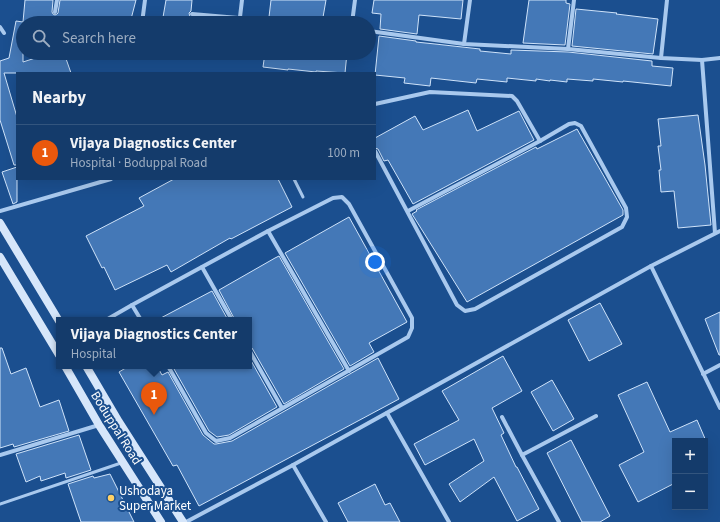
<!DOCTYPE html>
<html lang="en">
<head>
<meta charset="utf-8">
<style>
	:root { --surface:#143b6b; --page:#214673; --text:#f1f3f6; --muted:#9dadc1; --line:#33557e; --accent:#ea580c }
	body { margin:0; font-family:"Source Sans 3",sans-serif; background:var(--page); color:var(--text) }
	.controls { position:absolute; right:12px; bottom:12px; display:grid; overflow:hidden; border-radius:0px; box-shadow:0 4px 16px #0002 }
	.controls button { width:36px; height:36px; display:grid; place-items:center; padding:0; border:0; border-bottom:1px solid var(--line); background:var(--surface); color:var(--text); font:20px sans-serif }
	.you { position:absolute; left:375px; top:262px; width:14px; height:14px; margin:-10px; border:3px solid #fff; border-radius:50%; background:#1a73e8; box-shadow:0 0 0 6px #1a73e833 }
	.badge { display:grid; place-items:center; width:26px; height:26px; border-radius:50%; background:var(--accent); color:#fff; font-size:13px; font-weight:700 }
	.pin { position:absolute; translate:-50% -33px; filter:drop-shadow(0 1px 2px #0008) }
	.pin::after { content:''; position:absolute; top:21px; width:14px; height:12px; background:inherit; clip-path:polygon(0 0,100% 0,50% 100%) }
	.popup { position:absolute; left:56px; top:317px; width:196px; height:52px; box-sizing:border-box; display:grid; place-content:center; border-radius:0px; background:var(--surface); filter:drop-shadow(0 1px 3px #0005); font-size:13px; white-space:nowrap; color:var(--muted) }
	.popup b { font-size:15px; color:var(--text) }
	.popup::after { content:''; position:absolute; left:50%; top:100%; margin-left:-8px; border:8px solid transparent; border-top-color:var(--surface) }
	.list { margin:0; padding:0; list-style:none }
	h2 { display:flex; justify-content:space-between; align-items:center; height:52px; margin:0; padding:0 16px; font-size:17px }
	h2 small { font-size:13px; font-weight:400; color:var(--muted) }
	.list li { display:grid; grid-template-columns:26px 1fr auto; gap:12px; align-items:center; box-sizing:border-box; height:56px; padding:0 16px; border-top:1px solid var(--line) }
	.list b { display:block; font-size:15px; white-space:nowrap }
	.list p { margin:0; font-size:13px; white-space:nowrap; color:var(--muted) }
	.list em { font-size:13px; font-style:normal; color:var(--muted) }
	.icon { flex:none; width:22px; height:22px; fill:none; stroke:currentColor; stroke-width:2; stroke-linecap:round; stroke-linejoin:round }
	.map { position:relative; flex:none; width:720px; height:522px; overflow:hidden }
	.search { position:absolute; background:var(--surface); box-shadow:0 4px 16px #0002; left:16px; top:16px; width:360px; height:44px; display:flex; align-items:center; gap:10px; box-sizing:border-box; padding:0 14px; border-radius:22px; color:var(--muted); font-size:15px }
	.panel { position:absolute; background:var(--surface); box-shadow:0 4px 16px #0002; left:16px; top:72px; width:360px; height:108px; border-radius:0px }
	.map>svg:first-child { display:block }
</style>
</head>
<body>
<div class="map">
<svg width="720" height="522" viewBox="0 0 720 522">
	<rect width="100%" height="100%" fill="#1b4f8f"/>
	<g fill="#4478b7" stroke="#cfe3fa">
		<path d="M25 0H53L52 12 53 14 55 15 57 14 58 13 60 0H136L130 23H23V62L51 53H64L71 73H4L17 117V165H14L0 120V61L9 58 16 21 23 22Z"/>
		<path d="M166 0H192L191 11 189 13 190 17 189 23H162Z"/>
		<path d="M271 0H326L322 23H301L300 20H298L269 17Z"/>
		<path d="M374 0H463L461 19 419 15 417 34 380 29 381 14 372 13Z"/>
		<path d="M529 0H566V3L570 4 565 45 523 43Z"/>
		<path d="M576 9 617 13 616 14 658 19 653 54 572 46Z"/>
		<path d="M379 36 416 41V42L435 44 480 49V51L511 54V50L568 52 652 61V66L673 68 671 86 623 81V82L593 79V81L567 79V82L550 80V81L536 79V81L507 78V82L477 79 476 83 431 78 430 86 404 83 405 78 375 75Z"/>
		<path d="M265 53H347L345 73 316 71V72L288 69V70L263 67Z"/>
		<path d="M468 110 477 131 519 111 534 140 413 204 388 160 384 161 378 149 375 148V138L415 116 423 130Z"/>
		<path d="M698 115 705 165 711 225 678 228 674 191 661 192 659 170H661L658 146H661L658 119Z"/>
		<path d="M577 129 623 210V215L467 302 412 214 417 211 416 210 536 147 537 149Z"/>
		<path d="M17 167V202L13 204 2 172Z"/>
		<path d="M174 179H278L292 207 231 239 230 238 171 272 167 265 115 290 104 267 102 268 86 236 144 206 139 198Z"/>
		<path d="M349 217 407 322 369 343 374 352 350 366 285 253Z"/>
		<path d="M279 256 344 369 284 404 252 348 249 347V320H235L219 290 275 258Z"/>
		<path d="M212 291 228 320H157Z"/>
		<path d="M600 303 622 344 589 361 568 320Z"/>
		<path d="M720 312V355H719L705 319Z"/>
		<path d="M0 348H2L11 374 26 368 40 407 59 400 69 431 14 447 13 444 0 448Z"/>
		<path d="M503 356 522 391 492 408 504 433 501 435 516 467H517L539 509 517 521 494 477 460 502 449 484 484 461 474 439 425 465 414 444 459 420 442 391Z"/>
		<path d="M249 357 277 407 229 435 217 437 209 431 174 369 179 366H249Z"/>
		<path d="M378 358 399 399 199 506 177 465 173 466 119 372 129 366H157L162 375 168 372 203 435 214 444H216L232 441Z"/>
		<path d="M552 380 574 419 553 431 531 392Z"/>
		<path d="M647 382 670 432 697 420 706 441H675V483L638 502 619 465 644 452 618 395Z"/>
		<path d="M79 435 91 470 66 478 65 473 41 481 40 476 26 482 16 454Z"/>
		<path d="M571 440 610 516 600 522H582L547 453Z"/>
		<path d="M110 474 134 522H81L68 484 93 476 94 478Z"/>
		<path d="M375 484 385 505 390 503 400 522H348L338 503Z"/>
	</g>
	<g fill="none" stroke-linecap="round" stroke-linejoin="round">
		<g stroke="#a9c9ee" stroke-width="3">
			<path d="M294 179 303 197"/>
			<path d="M0 504 121 463"/>
		</g>
		<g stroke="#a9c9ee" stroke-width="4">
			<path d="M55 12 57 0"/>
			<path d="M192 14 298 23"/>
			<path d="M240 17 242 0"/>
			<path d="M142 23 145 0"/>
			<path d="M352 23 355 0"/>
			<path d="M0 27 4 33"/>
			<path d="M369 31 464 44 568 49 661 58 702 60 720 58"/>
			<path d="M464 44 470 0"/>
			<path d="M568 49 574 0"/>
			<path d="M661 58 667 0"/>
			<path d="M702 60 715 233"/>
			<path d="M375 104 430 92 512 96 517 101 540 141 569 124 575 123 581 126 626 208 627 217 622 227 475 309 465 311 457 305 375 151"/>
			<path d="M0 211 111 179"/>
			<path d="M408 211 540 141"/>
			<path d="M268 231 349 371"/>
			<path d="M651 266 720 408"/>
			<path d="M202 267 232 320"/>
			<path d="M106 320 132 305"/>
			<path d="M141 320 132 305 268 231 333 198 342 197 349 204 412 318V328L408 337 230 438 216 441 206 433 168 366"/>
			<path d="M249 350 282 408"/>
			<path d="M703 374 720 365"/>
			<path d="M387 413 449 522"/>
			<path d="M502 417 522 455"/>
			<path d="M0 455 99 425"/>
			<path d="M293 465 326 522"/>
			<path d="M186 522 293 465 651 266 720 231"/>
			<path d="M559 522 522 455 596 416"/>
		</g>
		<g stroke="#d6e6fa" stroke-width="8">
			<path d="M0 223 59 321"/>
			<path d="M0 257 59 355"/>
			<path d="M65 366 99 425 161 522"/>
			<path d="M86 366 119 422 183 522"/>
		</g>
	</g>
	<circle fill="#ffd166" stroke="#1b4f8f" stroke-width="1.5" cx="111" cy="498" r="4"/>
	<g text-anchor="middle" dominant-baseline="central" stroke-width="4" stroke-linejoin="round" paint-order="stroke">
		<g font-size="13" fill="#fff" stroke="#1b4f8f">
			<text transform="translate(116 428) rotate(58)">Boduppal Road</text>
		</g>
		<g font-size="13" fill="#fff" stroke="#1b4f8f" text-anchor="start">
			<text x="119" y="491">Ushodaya<tspan x="119" dy="15">Super Market</tspan></text>
		</g>
	</g>
</svg>
<div class="controls">
<button>+</button>
<button>−</button>
</div>
<div class="you"></div>
<div class="pin badge" style="left:154px;top:415px">1</div>
<div class="popup"><b>Vijaya Diagnostics Center</b>Hospital</div>
<div class="search"><svg class="icon" aria-label="search" viewBox="0 0 24 24"><circle cx="10" cy="10" r="6"/><path d="M15 15l6 6"/></svg>Search here</div>
<section class="panel">
<h2>Nearby<small></small></h2>
<ul class="list">
<li><span class="badge">1</span><div><b>Vijaya Diagnostics Center</b><p>Hospital · Boduppal Road</p></div><em>100 m</em></li>
</ul>
</section>
</div>
</body>
</html>
